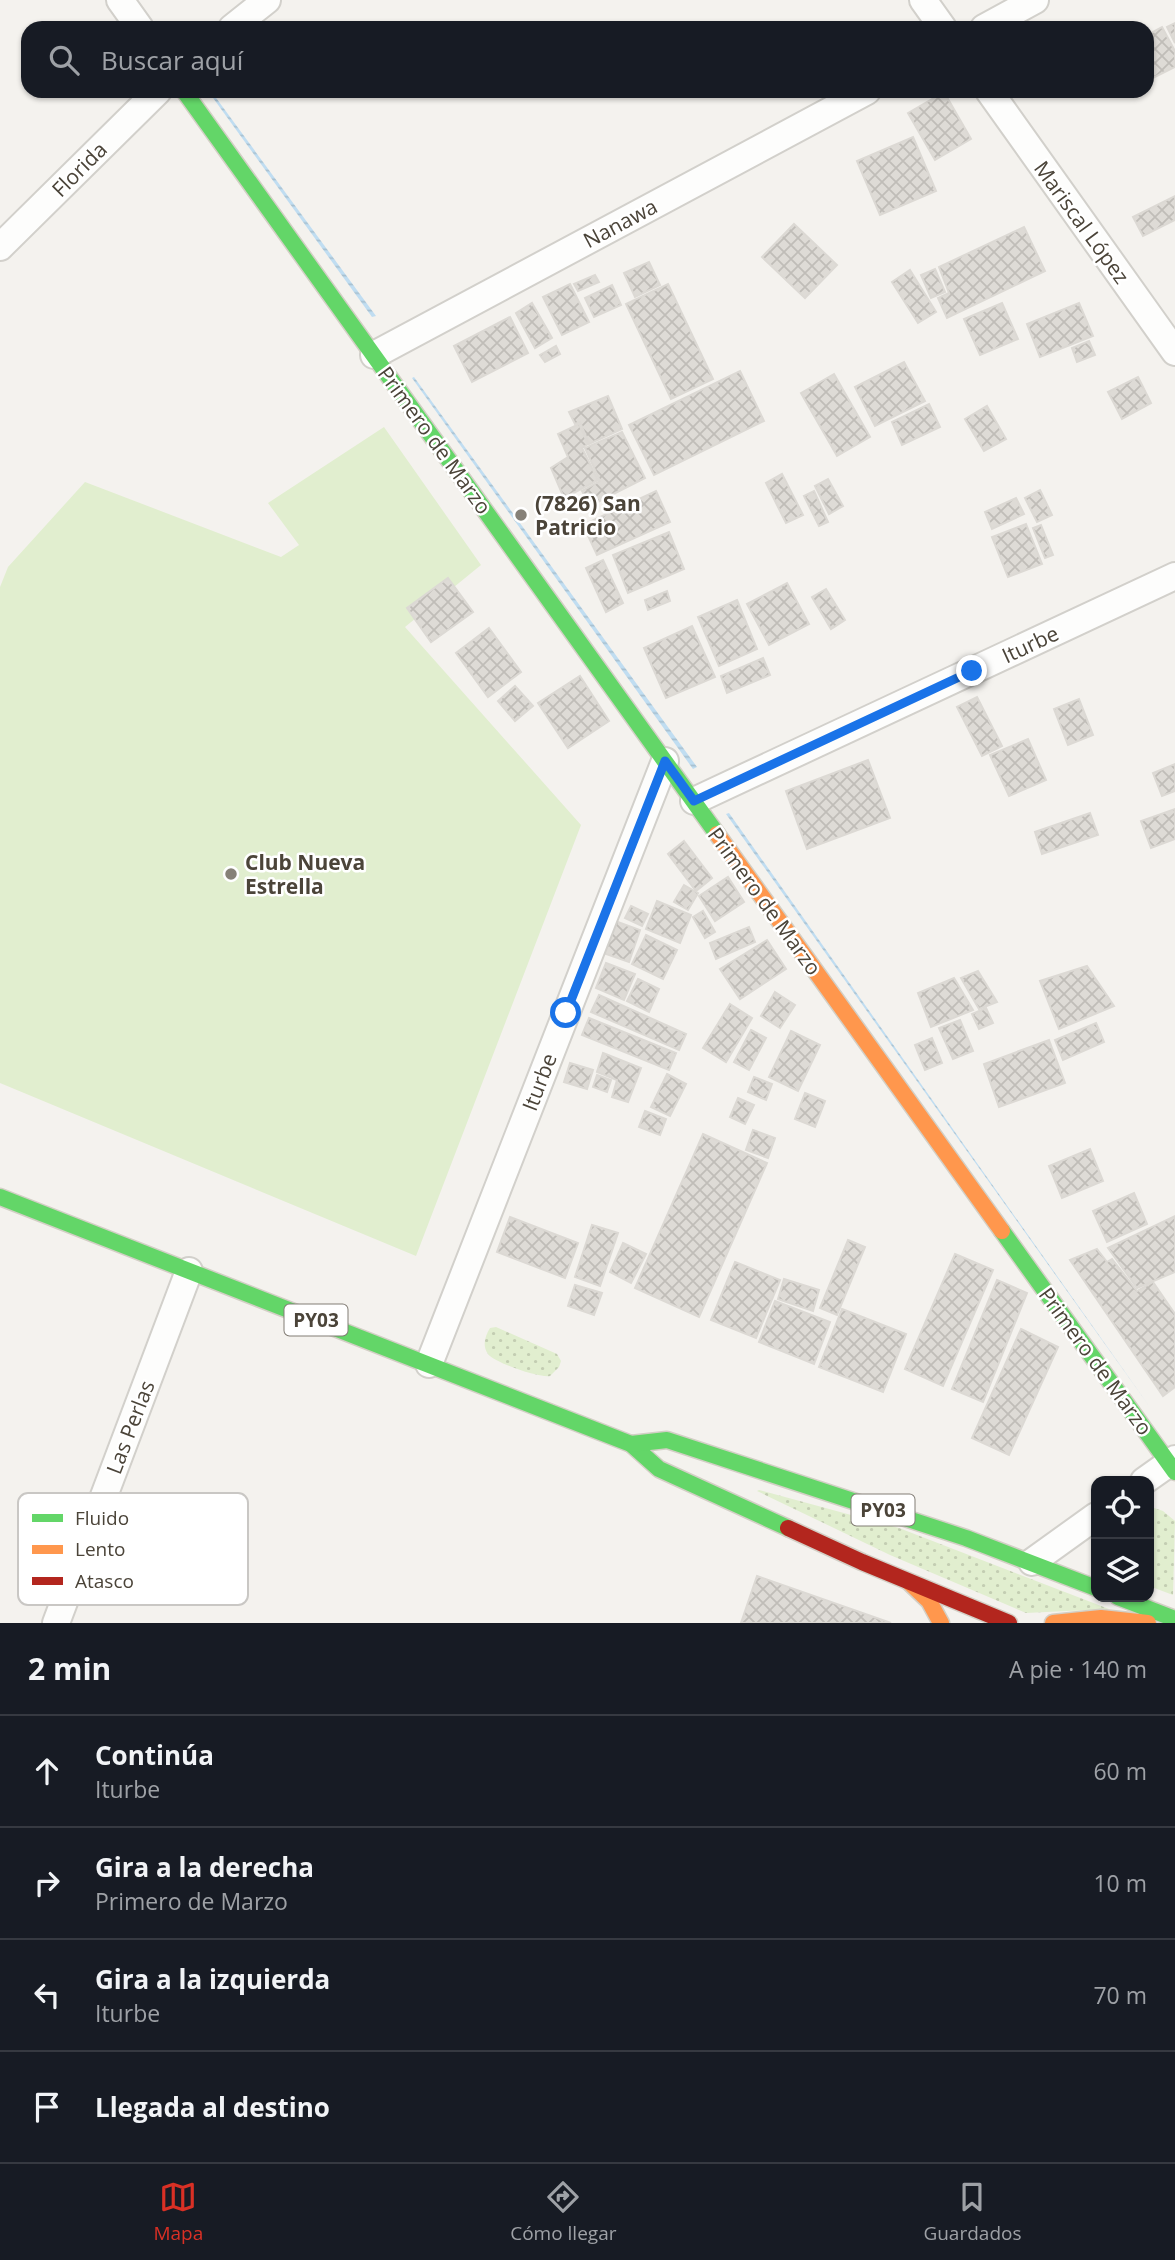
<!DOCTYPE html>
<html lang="es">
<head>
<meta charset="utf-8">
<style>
	:root { --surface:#171b24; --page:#242831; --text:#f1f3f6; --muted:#9ea1a6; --line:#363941; --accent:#d93025 }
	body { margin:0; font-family:"Open Sans",sans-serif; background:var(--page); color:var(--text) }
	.controls { position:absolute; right:21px; bottom:21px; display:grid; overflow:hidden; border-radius:14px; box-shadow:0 2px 5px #0004 }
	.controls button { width:63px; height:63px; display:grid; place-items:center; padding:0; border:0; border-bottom:2px solid var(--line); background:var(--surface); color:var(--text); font:35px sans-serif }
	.stop { position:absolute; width:21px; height:21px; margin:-16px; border:5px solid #1a73e8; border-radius:50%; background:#fff }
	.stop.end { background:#1a73e8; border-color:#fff; box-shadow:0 2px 7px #0008 }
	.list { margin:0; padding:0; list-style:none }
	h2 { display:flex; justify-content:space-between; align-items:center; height:91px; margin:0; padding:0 28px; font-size:30px }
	h2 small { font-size:23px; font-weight:400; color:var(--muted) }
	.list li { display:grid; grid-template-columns:46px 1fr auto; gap:21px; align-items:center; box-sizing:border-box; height:112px; padding:0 28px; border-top:2px solid var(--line) }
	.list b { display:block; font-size:26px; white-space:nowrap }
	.list p { margin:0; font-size:23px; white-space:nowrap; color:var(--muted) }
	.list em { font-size:23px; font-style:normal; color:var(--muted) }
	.icon { flex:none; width:38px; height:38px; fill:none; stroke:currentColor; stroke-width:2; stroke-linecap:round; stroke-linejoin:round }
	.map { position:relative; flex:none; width:1175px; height:1623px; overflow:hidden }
	.search { position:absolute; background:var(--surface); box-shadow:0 2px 5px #0004; left:21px; right:21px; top:21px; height:77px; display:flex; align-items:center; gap:18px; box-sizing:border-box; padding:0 24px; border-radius:21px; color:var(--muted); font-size:26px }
	.sheet { height:539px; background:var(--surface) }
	nav { display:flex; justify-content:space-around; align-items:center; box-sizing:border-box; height:98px; border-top:2px solid var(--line); background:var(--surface); font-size:19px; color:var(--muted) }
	nav a { display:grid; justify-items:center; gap:4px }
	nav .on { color:var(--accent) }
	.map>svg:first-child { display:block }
</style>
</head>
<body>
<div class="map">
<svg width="1175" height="1623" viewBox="0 0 1175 1623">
	<defs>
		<pattern id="green-dots" width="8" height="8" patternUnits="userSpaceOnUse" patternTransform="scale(1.75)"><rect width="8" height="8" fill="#e1eecf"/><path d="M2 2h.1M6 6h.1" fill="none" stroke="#c3cdb2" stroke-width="1.8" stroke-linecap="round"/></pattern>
		<pattern id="water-rules" width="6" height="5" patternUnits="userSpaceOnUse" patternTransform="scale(1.75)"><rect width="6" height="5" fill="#c0ddf1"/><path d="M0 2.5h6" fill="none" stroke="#a6bfcf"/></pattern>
		<pattern id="building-cross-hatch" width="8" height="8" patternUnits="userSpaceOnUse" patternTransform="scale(1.75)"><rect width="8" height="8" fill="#dedbd6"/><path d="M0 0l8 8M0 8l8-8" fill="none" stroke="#c0bdb8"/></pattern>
	</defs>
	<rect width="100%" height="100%" fill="#f4f2ee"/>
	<g fill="url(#green-dots)">
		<path d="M496 1327 557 1354 561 1361 559 1367 550 1376C539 1378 495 1363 488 1354 482 1346 485 1336 490 1328Z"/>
		<path d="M759 1490 899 1528 1109 1609 1026 1613 890 1555 757 1491Z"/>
		<path d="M1154 1508 1163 1511 1175 1521 1173 1595 1149 1586V1509Z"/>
	</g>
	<path fill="#e1eecf" d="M384 427 481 565 405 627 581 825 416 1256 0 1083V587L8 567 85 482 281 557 299 545 268 503Z"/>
	<g fill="url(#water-rules)">
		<path d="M208 91H211L376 316 372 317Z"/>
		<path d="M414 377 697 767 693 769 412 378Z"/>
		<path d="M729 813 1152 1410 726 814Z"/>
	</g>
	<g fill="url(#building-cross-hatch)" stroke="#dcd9d4" stroke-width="2">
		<path d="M1175 23V43L1167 27Z"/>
		<path d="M1162 27 1175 51V67L1149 80 1147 76V35Z"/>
		<path d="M944 92 971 139 935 160 908 113Z"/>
		<path d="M913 137 936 191 880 215 857 161Z"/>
		<path d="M1175 196V220L1143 236 1133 217Z"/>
		<path d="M794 224 837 265 805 298 762 257Z"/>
		<path d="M1024 227 1045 271 947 318 938 298 949 293 939 267Z"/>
		<path d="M649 262 660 285 635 297 624 273Z"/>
		<path d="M935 269 945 292 931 298 921 275Z"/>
		<path d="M910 270 936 312 918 323 892 282Z"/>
		<path d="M595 275 599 282 578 291 574 284Z"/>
		<path d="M570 284 589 322 562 335 543 297Z"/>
		<path d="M668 284 713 379 671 399 626 304Z"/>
		<path d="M612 285 621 305 594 317 585 298Z"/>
		<path d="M532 303 552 338 535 348 516 313Z"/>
		<path d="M1002 303 1018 339 980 355 964 319Z"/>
		<path d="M1079 303 1093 336 1040 357 1027 324Z"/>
		<path d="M510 317 528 353 472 382 454 346Z"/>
		<path d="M1089 341 1095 355 1077 362 1072 348Z"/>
		<path d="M556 346 560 354 545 362 540 355Z"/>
		<path d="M904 362 925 401 875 426 855 387Z"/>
		<path d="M740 371 764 421 654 475 629 425Z"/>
		<path d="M834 374 870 437 837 456 801 393Z"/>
		<path d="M1138 377 1151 403 1122 419 1108 392Z"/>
		<path d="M608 396 622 429 589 444 580 422 575 424 569 412Z"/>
		<path d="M929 404 940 427 902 445 892 422Z"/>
		<path d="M987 406 1006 439 984 451 965 419Z"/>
		<path d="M579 424 588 444 582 448 598 480 564 498 551 468 568 457 558 434Z"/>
		<path d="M622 432 645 478 590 506 582 491 600 481 585 448Z"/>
		<path d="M782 474 803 515 786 523 766 483Z"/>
		<path d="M828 479 843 506 829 514 815 486Z"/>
		<path d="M1040 490 1052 515 1037 522 1025 498Z"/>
		<path d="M656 491 670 522 597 555 583 525Z"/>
		<path d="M814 491 828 522 819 526 804 496Z"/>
		<path d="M1016 498 1024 514 992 529 985 512Z"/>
		<path d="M1026 524 1042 564 1008 577 992 537Z"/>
		<path d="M1041 525 1053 555 1045 558 1033 528Z"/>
		<path d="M669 532 684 569 628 593 613 555Z"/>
		<path d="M603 560 623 603 606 612 586 568Z"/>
		<path d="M448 578 473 612 431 642 407 608Z"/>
		<path d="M787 583 809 624 769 645 747 604Z"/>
		<path d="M826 589 845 620 831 629 812 597Z"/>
		<path d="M667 591 670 601 648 610 645 600Z"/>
		<path d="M737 600 757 649 719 666 698 617Z"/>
		<path d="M692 626 715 677 666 698 644 648Z"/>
		<path d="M489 628 521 672 488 697 456 653Z"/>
		<path d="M763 658 770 675 727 693 721 676Z"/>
		<path d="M580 676 609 721 568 748 538 703Z"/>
		<path d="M515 686 533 706 515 721 498 701Z"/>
		<path d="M977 697 1002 746 982 756 957 707Z"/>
		<path d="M1079 699 1093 735 1068 745 1054 709Z"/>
		<path d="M1028 739 1046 780 1009 796 990 755Z"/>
		<path d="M868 760 890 818 807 849 786 791Z"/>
		<path d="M1175 764V791L1162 796 1153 773Z"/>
		<path d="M1175 809V839L1151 848 1141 821Z"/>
		<path d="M1090 813 1098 835 1042 854 1035 832Z"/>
		<path d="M684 841 712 878 696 891 668 854Z"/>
		<path d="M728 877 744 902 715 921 699 896Z"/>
		<path d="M684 885 698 893 688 910 674 902Z"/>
		<path d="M657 901 691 915 680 943 646 929Z"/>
		<path d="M631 906 648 914 642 926 625 918Z"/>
		<path d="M703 911 715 932 705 938 693 917Z"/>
		<path d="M615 921 640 930 629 962 603 953Z"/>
		<path d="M749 927 755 942 716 959 710 943Z"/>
		<path d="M646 935 677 950 663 979 632 964Z"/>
		<path d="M767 940 786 969 740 999 720 969Z"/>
		<path d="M606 963 635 974 624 1000 596 988Z"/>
		<path d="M1087 966 1114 1006 1059 1029 1040 981Z"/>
		<path d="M978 971 997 1002 979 1009 961 978Z"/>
		<path d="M954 978 973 1010 931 1027 918 993Z"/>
		<path d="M638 979 659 989 649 1012 627 1001Z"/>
		<path d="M775 992 795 1005 780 1028 761 1016Z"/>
		<path d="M599 995 686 1034 679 1050 591 1012Z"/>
		<path d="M730 1004 752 1018 726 1062 703 1048Z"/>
		<path d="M986 1008 993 1023 979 1029 972 1014Z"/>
		<path d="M589 1018 676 1053 669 1070 582 1035Z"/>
		<path d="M960 1020 973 1051 953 1059 939 1028Z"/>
		<path d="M1096 1023 1104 1042 1063 1060 1055 1040Z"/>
		<path d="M751 1030 766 1038 749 1070 734 1062Z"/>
		<path d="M791 1031 820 1045 798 1091 769 1077Z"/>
		<path d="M932 1038 942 1063 925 1070 915 1045Z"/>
		<path d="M1049 1040 1065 1083 999 1107 984 1064Z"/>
		<path d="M603 1053 641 1068 628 1102 612 1097 617 1080 597 1072Z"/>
		<path d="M570 1063 593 1070 587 1089 564 1082Z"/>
		<path d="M667 1074 686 1084 670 1116 651 1107Z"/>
		<path d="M597 1075 611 1080 607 1092 593 1087Z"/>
		<path d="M754 1077 772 1084 766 1100 748 1092Z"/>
		<path d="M805 1093 825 1101 815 1127 795 1119Z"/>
		<path d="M738 1098 754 1105 745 1124 730 1117Z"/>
		<path d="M645 1111 666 1119 660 1135 639 1127Z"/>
		<path d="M753 1130 775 1138 768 1158 746 1150Z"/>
		<path d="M703 1134 767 1163 699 1317 635 1288Z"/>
		<path d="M1090 1149 1103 1181 1062 1198 1049 1166Z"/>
		<path d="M1134 1193 1147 1224 1107 1242 1093 1211Z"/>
		<path d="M1175 1216V1272L1137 1288 1108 1248Z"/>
		<path d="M510 1217 578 1243 565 1278 497 1252Z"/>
		<path d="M592 1225 618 1233 600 1286 575 1277Z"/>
		<path d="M848 1240 865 1247 837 1315 820 1308Z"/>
		<path d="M623 1243 646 1254 631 1283 610 1272Z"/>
		<path d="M1097 1249 1107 1262 1112 1259 1137 1291 1153 1282 1175 1314V1387L1163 1396 1070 1260Z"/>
		<path d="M955 1254 993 1270 943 1386 905 1369Z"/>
		<path d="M735 1262 780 1280 756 1338 711 1320Z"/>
		<path d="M784 1279 819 1290 813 1311 778 1299Z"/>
		<path d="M997 1280 1027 1293 983 1402 952 1389Z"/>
		<path d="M575 1285 602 1293 594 1315 568 1306Z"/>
		<path d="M775 1301 830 1322 814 1364 759 1342Z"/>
		<path d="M842 1309 906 1334 883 1392 819 1367Z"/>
		<path d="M1021 1329 1058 1347 1009 1455 972 1438Z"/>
		<path d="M757 1576 891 1623H741Z"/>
	</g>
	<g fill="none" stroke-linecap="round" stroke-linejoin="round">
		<g stroke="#d2d0cb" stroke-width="30">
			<g id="street">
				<path d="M120 0 140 28"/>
				<path d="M923 0 943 28"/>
				<path d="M232 28 267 0"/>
				<path d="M984 28 1035 0"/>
				<path d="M989 91 1175 352"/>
				<path d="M0 247 158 91"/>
				<path d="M374 355 867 91"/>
				<path d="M694 801 1175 576"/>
				<path d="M429 1364 665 761"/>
				<path d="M1144 1481 1175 1459"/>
				<path d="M1032 1562 1096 1516"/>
				<path d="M56 1623 189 1271"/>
			</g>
		</g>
		<g stroke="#d3cfc5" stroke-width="19">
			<g id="fast">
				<path d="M184 91 717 834"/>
				<path d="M0 1197 631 1444 659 1469 788 1528"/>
				<path d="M1002 1231 1175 1472"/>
				<path d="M631 1444 667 1440 966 1538 1096 1588"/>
				<path d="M1118 1597 1175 1619"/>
			</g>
		</g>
		<g stroke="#d3cfc5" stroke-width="19">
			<g id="slow">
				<path d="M717 834 1002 1231"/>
				<path d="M909 1582 929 1601 941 1623"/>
				<path d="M1053 1623 1101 1618 1148 1623"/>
			</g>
		</g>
		<g stroke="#d3cfc5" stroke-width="19">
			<path id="jam" d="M788 1528 862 1562 1009 1623"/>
		</g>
		<use href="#street" stroke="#fdfdfc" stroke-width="26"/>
		<use href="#fast" stroke="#63d668" stroke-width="16"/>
		<use href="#slow" stroke="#ff974d" stroke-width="16"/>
		<use href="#jam" stroke="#b3261e" stroke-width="16"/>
	</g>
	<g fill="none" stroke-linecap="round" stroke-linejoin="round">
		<path stroke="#1a73e8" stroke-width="9" d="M566 1013 665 761 694 801 972 671"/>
	</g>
	<g fill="#868178" stroke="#fff" stroke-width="2.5">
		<circle cx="521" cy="515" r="7"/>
		<circle cx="231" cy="874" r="7"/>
	</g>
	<g text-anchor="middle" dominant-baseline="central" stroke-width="5" stroke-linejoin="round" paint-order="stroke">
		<g fill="#fff" stroke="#817c74" stroke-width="2">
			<rect x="284.5" y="1304.5" width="63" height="31" rx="5"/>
			<rect x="851.5" y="1494.5" width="63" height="31" rx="5"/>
		</g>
		<g font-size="19" font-weight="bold" fill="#4b4439">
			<text x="316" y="1320">PY03</text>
			<text x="883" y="1510">PY03</text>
		</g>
		<g font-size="21" fill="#4b4439" stroke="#fff">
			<text transform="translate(79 169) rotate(-45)">Florida</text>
			<text transform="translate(1082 222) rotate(54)">Mariscal López</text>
			<text transform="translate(620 223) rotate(-28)">Nanawa</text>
			<text transform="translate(435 440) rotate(54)">Primero de Marzo</text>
			<text transform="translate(1030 644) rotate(-25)">Iturbe</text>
			<text transform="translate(765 901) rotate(54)">Primero de Marzo</text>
			<text transform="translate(539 1082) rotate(-69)">Iturbe</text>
			<text transform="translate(1096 1361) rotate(54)">Primero de Marzo</text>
			<text transform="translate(130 1427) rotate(-69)">Las Perlas</text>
		</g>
		<g font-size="21" font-weight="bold" fill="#4b4439" stroke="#fff" text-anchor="start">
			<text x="535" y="503">(7826) San<tspan x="535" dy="24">Patricio</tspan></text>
			<text x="245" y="862">Club Nueva<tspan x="245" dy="24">Estrella</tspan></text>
		</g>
	</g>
	<rect x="18" y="1493" width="230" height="112" rx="10" fill="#fff" stroke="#c9c7c4" stroke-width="2"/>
	<rect x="32" y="1514" width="31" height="8" fill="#63d668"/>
	<rect x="32" y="1545" width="31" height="9" fill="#ff974d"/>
	<rect x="32" y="1577" width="31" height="8" fill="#b3261e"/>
	<g font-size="19" fill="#4b4439">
		<text x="75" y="1525">Fluido</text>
		<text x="75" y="1556">Lento</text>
		<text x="75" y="1588">Atasco</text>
	</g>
</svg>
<div class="controls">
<button><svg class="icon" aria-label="locate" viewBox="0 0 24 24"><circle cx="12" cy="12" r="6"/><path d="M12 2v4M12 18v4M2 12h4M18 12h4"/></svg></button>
<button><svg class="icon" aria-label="layers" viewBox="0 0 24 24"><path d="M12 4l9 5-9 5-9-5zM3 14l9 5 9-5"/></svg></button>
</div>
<div class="stop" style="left:566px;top:1013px"></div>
<div class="stop end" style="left:972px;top:671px"></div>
<div class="search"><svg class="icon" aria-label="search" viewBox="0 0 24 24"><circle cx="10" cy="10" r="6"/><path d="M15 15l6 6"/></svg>Buscar aquí</div>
</div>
<section class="sheet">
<h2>2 min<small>A pie · 140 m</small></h2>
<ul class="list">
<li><svg class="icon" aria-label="ahead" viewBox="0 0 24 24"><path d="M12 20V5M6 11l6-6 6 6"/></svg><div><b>Continúa</b><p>Iturbe</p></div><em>60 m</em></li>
<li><svg class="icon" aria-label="right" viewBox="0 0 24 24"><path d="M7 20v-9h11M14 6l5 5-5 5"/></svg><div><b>Gira a la derecha</b><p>Primero de Marzo</p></div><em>10 m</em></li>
<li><svg class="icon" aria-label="left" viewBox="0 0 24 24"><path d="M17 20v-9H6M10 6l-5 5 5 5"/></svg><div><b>Gira a la izquierda</b><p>Iturbe</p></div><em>70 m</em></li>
<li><svg class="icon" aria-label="arrive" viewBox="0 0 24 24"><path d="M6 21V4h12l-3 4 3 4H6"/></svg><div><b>Llegada al destino</b></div></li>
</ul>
</section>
<nav>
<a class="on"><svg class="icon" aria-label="map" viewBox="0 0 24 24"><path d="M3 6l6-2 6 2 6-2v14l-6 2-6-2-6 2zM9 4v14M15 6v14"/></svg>Mapa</a>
<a><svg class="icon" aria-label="directions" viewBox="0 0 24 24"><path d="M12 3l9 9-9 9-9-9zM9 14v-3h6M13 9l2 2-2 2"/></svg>Cómo llegar</a>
<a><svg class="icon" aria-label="saved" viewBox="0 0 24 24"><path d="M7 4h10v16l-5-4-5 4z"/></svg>Guardados</a>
</nav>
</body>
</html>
